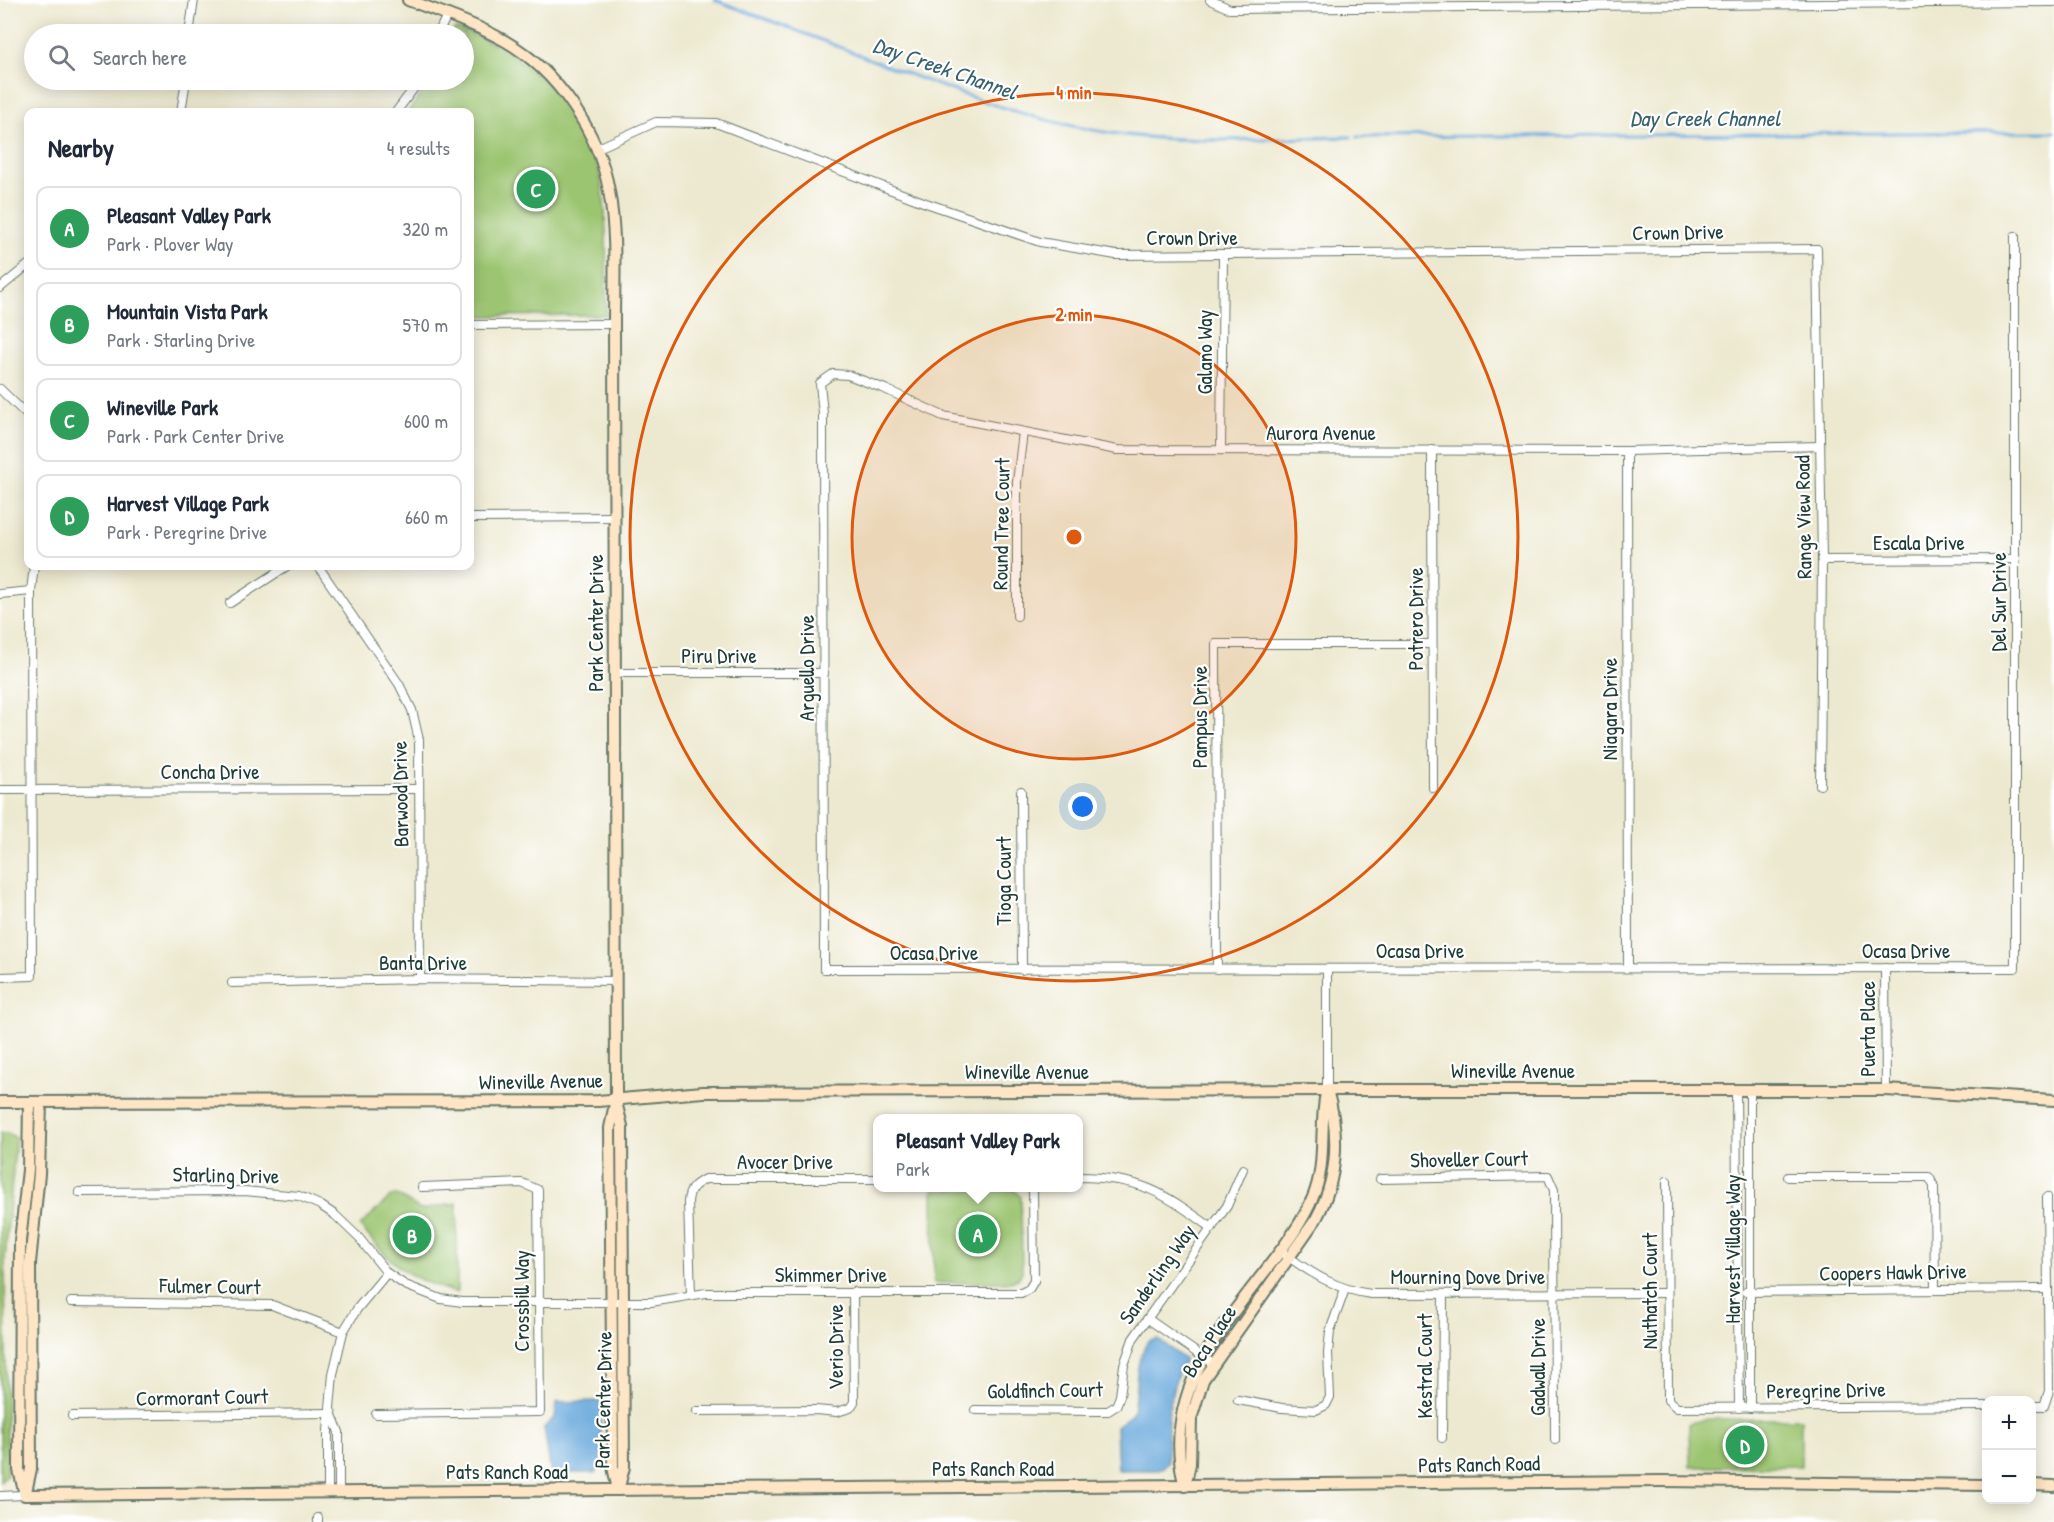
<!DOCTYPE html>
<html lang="en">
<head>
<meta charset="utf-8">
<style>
	:root { --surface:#fff; --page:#f6f6f7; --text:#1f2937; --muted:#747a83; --line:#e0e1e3; --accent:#d93025 }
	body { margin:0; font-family:"Patrick Hand",sans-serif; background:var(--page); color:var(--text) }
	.controls { position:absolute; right:18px; bottom:18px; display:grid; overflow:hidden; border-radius:12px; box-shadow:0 3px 15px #0003 }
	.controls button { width:54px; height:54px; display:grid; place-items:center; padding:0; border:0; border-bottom:2px solid var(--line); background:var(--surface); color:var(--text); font:30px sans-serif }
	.you { position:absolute; left:1083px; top:807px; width:21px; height:21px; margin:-15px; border:4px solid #fff; border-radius:50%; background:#1a73e8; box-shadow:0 0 0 9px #1a73e833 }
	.badge { display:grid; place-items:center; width:39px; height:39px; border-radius:50%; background:var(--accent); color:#fff; font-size:20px; font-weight:700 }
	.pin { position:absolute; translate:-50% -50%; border:3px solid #fff; box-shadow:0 2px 6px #0006 }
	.popup { position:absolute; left:873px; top:1114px; width:210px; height:78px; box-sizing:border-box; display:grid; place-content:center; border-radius:12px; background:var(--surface); filter:drop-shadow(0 2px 4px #0005); font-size:20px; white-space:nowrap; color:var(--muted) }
	.popup b { font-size:22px; color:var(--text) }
	.popup::after { content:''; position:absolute; left:50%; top:100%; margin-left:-12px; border:12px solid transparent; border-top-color:var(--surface) }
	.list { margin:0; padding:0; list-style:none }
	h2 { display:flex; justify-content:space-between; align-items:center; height:78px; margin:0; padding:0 24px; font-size:26px }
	h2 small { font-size:20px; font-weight:400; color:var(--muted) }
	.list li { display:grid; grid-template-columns:39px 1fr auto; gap:18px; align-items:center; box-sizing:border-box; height:84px; margin:0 12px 12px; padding:0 12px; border:2px solid var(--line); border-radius:12px }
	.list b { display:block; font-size:22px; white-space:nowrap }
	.list p { margin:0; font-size:20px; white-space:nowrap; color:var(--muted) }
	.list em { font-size:20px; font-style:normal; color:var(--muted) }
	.icon { flex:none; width:33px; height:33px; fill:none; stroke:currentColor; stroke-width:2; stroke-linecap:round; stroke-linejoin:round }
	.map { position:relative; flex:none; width:2054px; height:1522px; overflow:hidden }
	.search { position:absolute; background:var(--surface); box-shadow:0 3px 15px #0003; left:24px; top:24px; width:450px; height:66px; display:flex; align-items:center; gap:15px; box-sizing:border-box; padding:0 21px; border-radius:33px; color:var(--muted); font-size:22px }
	.panel { position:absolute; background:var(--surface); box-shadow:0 3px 15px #0003; left:24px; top:108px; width:450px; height:462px; border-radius:12px }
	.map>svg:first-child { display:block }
</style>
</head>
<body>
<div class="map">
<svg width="2054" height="1522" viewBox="0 0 2054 1522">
	<rect width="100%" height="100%" fill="#fff"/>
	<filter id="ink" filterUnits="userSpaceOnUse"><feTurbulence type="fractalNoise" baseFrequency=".0167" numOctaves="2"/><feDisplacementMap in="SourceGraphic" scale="12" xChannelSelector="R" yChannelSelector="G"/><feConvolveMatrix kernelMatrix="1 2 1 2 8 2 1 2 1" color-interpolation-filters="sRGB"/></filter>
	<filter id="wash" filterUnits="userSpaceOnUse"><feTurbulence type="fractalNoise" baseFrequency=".008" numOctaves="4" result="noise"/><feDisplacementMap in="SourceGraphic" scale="24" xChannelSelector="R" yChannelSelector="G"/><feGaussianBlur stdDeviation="1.35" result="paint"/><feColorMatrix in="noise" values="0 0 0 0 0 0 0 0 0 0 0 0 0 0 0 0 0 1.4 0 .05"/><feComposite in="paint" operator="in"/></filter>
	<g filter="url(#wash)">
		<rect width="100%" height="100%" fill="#ede9d0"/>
		<g fill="#9cc571" stroke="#5e8152" stroke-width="1.5">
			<path d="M455 28C515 45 585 104 599 169 609 216 606 266 606 315L470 316V112H408L431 80H464V34H451Z"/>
			<path d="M0 1133H8L16 1138 5 1259 7 1475 0 1482Z"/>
			<path d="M1013 1189 1021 1197 1022 1272 1018 1279 1011 1282 934 1283 933 1190Z"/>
			<path d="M397 1195 421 1210 457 1203V1293C406 1278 393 1266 360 1226L391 1196Z"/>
			<path d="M1709 1419H1801V1466L1690 1467 1689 1423Z"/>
		</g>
		<g fill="#67a8db" stroke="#437288" stroke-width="1.5">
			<path d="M1158 1339 1185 1360C1166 1392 1167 1427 1168 1463L1159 1470H1118L1116 1426 1132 1414C1140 1384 1131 1371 1148 1341Z"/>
			<path d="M601 1401V1467L594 1473H551L544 1428 555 1417 557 1402Z"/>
		</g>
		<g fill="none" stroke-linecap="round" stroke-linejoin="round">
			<g stroke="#67a8db" stroke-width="3">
				<path d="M715 0C768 20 820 39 872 60 950 90 1028 121 1111 133 1189 145 1272 138 1351 137"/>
				<path d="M1357 137 2054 132"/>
			</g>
		</g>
	</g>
	<g filter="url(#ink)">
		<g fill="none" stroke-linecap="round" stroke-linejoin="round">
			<g stroke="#67796b" stroke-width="10">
				<g id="street">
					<path d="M1210 0 1230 9 2054 2"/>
					<path d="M189 34 194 0"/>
					<path d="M438 34 447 15"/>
					<path d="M181 112 186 80"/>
					<path d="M396 112 420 80"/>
					<path d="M596 149 656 122 716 123 926 203 1040 242 1116 255 1817 249 1822 560 1820 785"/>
					<path d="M0 288 28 265"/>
					<path d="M470 325 614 324"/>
					<path d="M0 389 28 416"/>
					<path d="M1820 446 1627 451 1117 450 943 416 885 389 848 375 833 374 820 383 823 414 824 969 2015 968V236"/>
					<path d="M1221 450 1223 255"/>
					<path d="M1432 450 1433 788"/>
					<path d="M1627 451 1628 967"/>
					<path d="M470 518 614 517"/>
					<path d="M1822 560 2016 559"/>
					<path d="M318 566 399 684 412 710 419 740 420 979"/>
					<path d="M0 594 31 591"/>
					<path d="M230 603 287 566"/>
					<path d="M1017 616V482L1023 432"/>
					<path d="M615 673H824"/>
					<path d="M0 790 419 789"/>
					<path d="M1021 791 1022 970"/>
					<path d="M1885 968 1886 1090"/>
					<path d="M1217 969 1216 644H1432"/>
					<path d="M1327 969V1090"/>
					<path d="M0 977 32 976 31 591 34 566"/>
					<path d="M232 983 420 979 615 981"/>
					<path d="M1736 1090 1739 1408"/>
					<path d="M1750 1090V1408"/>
					<path d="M1078 1177C1141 1177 1163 1193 1212 1228"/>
					<path d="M1788 1177H1929L1934 1186 1935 1290"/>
					<path d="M1380 1179 1548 1176 1554 1190 1555 1440"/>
					<path d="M1667 1181 1668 1400 1677 1408 1986 1406"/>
					<path d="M79 1192 245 1191 299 1196 320 1205 335 1215 359 1238 387 1273 405 1285 441 1299 462 1302H651L706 1293H1021L1029 1289 1034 1281 1033 1188"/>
					<path d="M1286 1255C1312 1274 1338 1290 1371 1294L1667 1293"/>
					<path d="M1746 1292 2048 1289"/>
					<path d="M691 1295 688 1202C689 1189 694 1185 705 1179H878"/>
					<path d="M71 1302 272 1305 343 1332"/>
					<path d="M1148 1319 1213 1364"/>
					<path d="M1238 1400 1282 1408 1316 1410 1326 1405 1330 1397 1328 1353 1330 1331 1345 1289"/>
					<path d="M2032 1406H2044L2049 1391 2047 1197"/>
					<path d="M975 1410 1100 1411H1108L1116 1406 1120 1396 1124 1365 1133 1339 1227 1206 1243 1169"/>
					<path d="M697 1411 816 1410 837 1412 850 1408 854 1402 853 1292"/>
					<path d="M376 1414 540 1412 538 1190 522 1183 422 1187"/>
					<path d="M332 1415 339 1432V1492"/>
					<path d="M72 1416 332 1413"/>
					<path d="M1442 1438 1443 1294"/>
					<path d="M328 1493V1431L333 1374 343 1332 357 1309 387 1273"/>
					<path d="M0 1496 25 1495"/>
					<path d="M318 1518V1522"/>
				</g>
			</g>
			<g stroke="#67796b" stroke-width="14">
				<g id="secondary">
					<path d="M408 0C440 12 475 24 505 41 557 71 599 132 609 191 617 235 614 280 614 324L616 1099 610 1128 613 1467 618 1490"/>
					<path d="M0 1102 598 1101 703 1092 1327 1090H1886L2054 1100"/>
					<path d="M616 1102 622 1126 624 1467 619 1487"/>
					<path d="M1184 1483C1162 1395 1218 1332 1269 1266 1285 1245 1303 1222 1313 1197 1327 1164 1319 1128 1326 1093"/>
					<path d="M2032 1485 2054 1486"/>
					<path d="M1185 1486 1190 1464 1191 1419 1203 1380 1316 1219C1338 1179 1340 1134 1327 1090"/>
					<path d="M26 1492 31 1469 30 1263 39 1174 41 1103"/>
					<path d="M25 1495 1662 1481 1986 1485"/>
					<path d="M25 1495 19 1470 20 1241 28 1170 29 1102"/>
				</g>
			</g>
			<use href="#street" stroke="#fff" stroke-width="8"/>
			<use href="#secondary" stroke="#fee5c5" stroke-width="10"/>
		</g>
	</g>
	<circle cx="1074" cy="537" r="222" fill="#de580e" fill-opacity=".12"/>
	<g fill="none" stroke="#de580e" stroke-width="3">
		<circle cx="1074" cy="537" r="222"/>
		<circle cx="1074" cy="537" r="444"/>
	</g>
	<g text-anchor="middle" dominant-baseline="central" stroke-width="4.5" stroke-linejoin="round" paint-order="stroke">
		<g font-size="21" fill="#1f3d34" stroke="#fff">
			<text transform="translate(1678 232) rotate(-1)">Crown Drive</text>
			<text x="1192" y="237">Crown Drive</text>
			<text transform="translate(1204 352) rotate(-90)">Galano Way</text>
			<text x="1321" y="432">Aurora Avenue</text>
			<text transform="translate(1803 517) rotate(-91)">Range View Road</text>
			<text transform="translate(1001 524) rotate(-89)">Round Tree Court</text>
			<text x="1919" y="542">Escala Drive</text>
			<text transform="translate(1998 602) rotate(-90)">Del Sur Drive</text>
			<text transform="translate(1415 619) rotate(-90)">Potrero Drive</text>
			<text transform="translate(595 623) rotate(-90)">Park Center Drive</text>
			<text x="719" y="655">Piru Drive</text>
			<text transform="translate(806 668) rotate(-90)">Arguello Drive</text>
			<text transform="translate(1609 709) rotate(-90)">Niagara Drive</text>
			<text transform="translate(1199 717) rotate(-90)">Pampus Drive</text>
			<text x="210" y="771">Concha Drive</text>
			<text transform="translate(400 794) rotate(-91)">Barwood Drive</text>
			<text transform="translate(1003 881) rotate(-90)">Tioga Court</text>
			<text x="1420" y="950">Ocasa Drive</text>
			<text x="1906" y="950">Ocasa Drive</text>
			<text x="934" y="952">Ocasa Drive</text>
			<text x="423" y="962">Banta Drive</text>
			<text transform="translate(1867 1029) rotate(-90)">Puerta Place</text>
			<text x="1513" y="1070">Wineville Avenue</text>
			<text x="1027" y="1071">Wineville Avenue</text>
			<text transform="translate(541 1081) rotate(-1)">Wineville Avenue</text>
			<text transform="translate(1469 1159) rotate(-1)">Shoveller Court</text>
			<text x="785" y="1161">Avocer Drive</text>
			<text transform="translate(226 1175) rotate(1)">Starling Drive</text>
			<text transform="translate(1732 1249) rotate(-90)">Harvest Village Way</text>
			<text transform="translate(1893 1272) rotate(-1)">Coopers Hawk Drive</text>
			<text x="831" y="1274">Skimmer Drive</text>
			<text transform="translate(1157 1274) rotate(-55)">Sanderling Way</text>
			<text x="1468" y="1276">Mourning Dove Drive</text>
			<text transform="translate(210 1286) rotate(1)">Fulmer Court</text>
			<text transform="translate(1649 1291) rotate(-90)">Nuthatch Court</text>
			<text transform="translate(521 1301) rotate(-90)">Crossbill Way</text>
			<text transform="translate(1209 1341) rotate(-57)">Boca Place</text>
			<text transform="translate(835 1347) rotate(-90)">Verio Drive</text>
			<text transform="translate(1424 1366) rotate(-90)">Kestral Court</text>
			<text transform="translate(1537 1367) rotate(-90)">Gadwall Drive</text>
			<text transform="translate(1045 1390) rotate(-1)">Goldfinch Court</text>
			<text transform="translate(1826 1390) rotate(-1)">Peregrine Drive</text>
			<text transform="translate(202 1397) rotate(-1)">Cormorant Court</text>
			<text transform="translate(603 1400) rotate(-89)">Park Center Drive</text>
			<text transform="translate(1479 1464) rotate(-1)">Pats Ranch Road</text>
			<text x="993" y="1468">Pats Ranch Road</text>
			<text x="507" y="1471">Pats Ranch Road</text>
		</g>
		<g font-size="22" font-style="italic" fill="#38626e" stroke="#fff">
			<text transform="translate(945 68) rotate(19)">Day Creek Channel</text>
			<text x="1705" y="118">Day Creek Channel</text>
		</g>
	</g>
	<circle cx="1074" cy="537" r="9" fill="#de580e" stroke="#fff" stroke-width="3"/>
	<g font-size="18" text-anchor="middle" font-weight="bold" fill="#de580e" stroke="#fff" stroke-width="4.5" stroke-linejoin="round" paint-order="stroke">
		<text x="1074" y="99">4 min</text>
		<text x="1074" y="321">2 min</text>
	</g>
</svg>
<div class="controls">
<button>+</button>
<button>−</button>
</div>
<div class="you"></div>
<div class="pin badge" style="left:978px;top:1234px;background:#2e9e5b">A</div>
<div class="popup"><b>Pleasant Valley Park</b>Park</div>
<div class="pin badge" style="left:412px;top:1235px;background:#2e9e5b">B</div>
<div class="pin badge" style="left:536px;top:189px;background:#2e9e5b">C</div>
<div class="pin badge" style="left:1745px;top:1445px;background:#2e9e5b">D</div>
<div class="search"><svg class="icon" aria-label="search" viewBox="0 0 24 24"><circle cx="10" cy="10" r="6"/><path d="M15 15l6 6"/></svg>Search here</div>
<section class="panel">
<h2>Nearby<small>4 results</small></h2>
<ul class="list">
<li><span class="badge" style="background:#2e9e5b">A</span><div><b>Pleasant Valley Park</b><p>Park · Plover Way</p></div><em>320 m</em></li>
<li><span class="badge" style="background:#2e9e5b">B</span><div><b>Mountain Vista Park</b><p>Park · Starling Drive</p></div><em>570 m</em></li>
<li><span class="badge" style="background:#2e9e5b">C</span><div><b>Wineville Park</b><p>Park · Park Center Drive</p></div><em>600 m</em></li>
<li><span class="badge" style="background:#2e9e5b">D</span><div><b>Harvest Village Park</b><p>Park · Peregrine Drive</p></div><em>660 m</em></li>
</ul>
</section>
</div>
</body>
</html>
